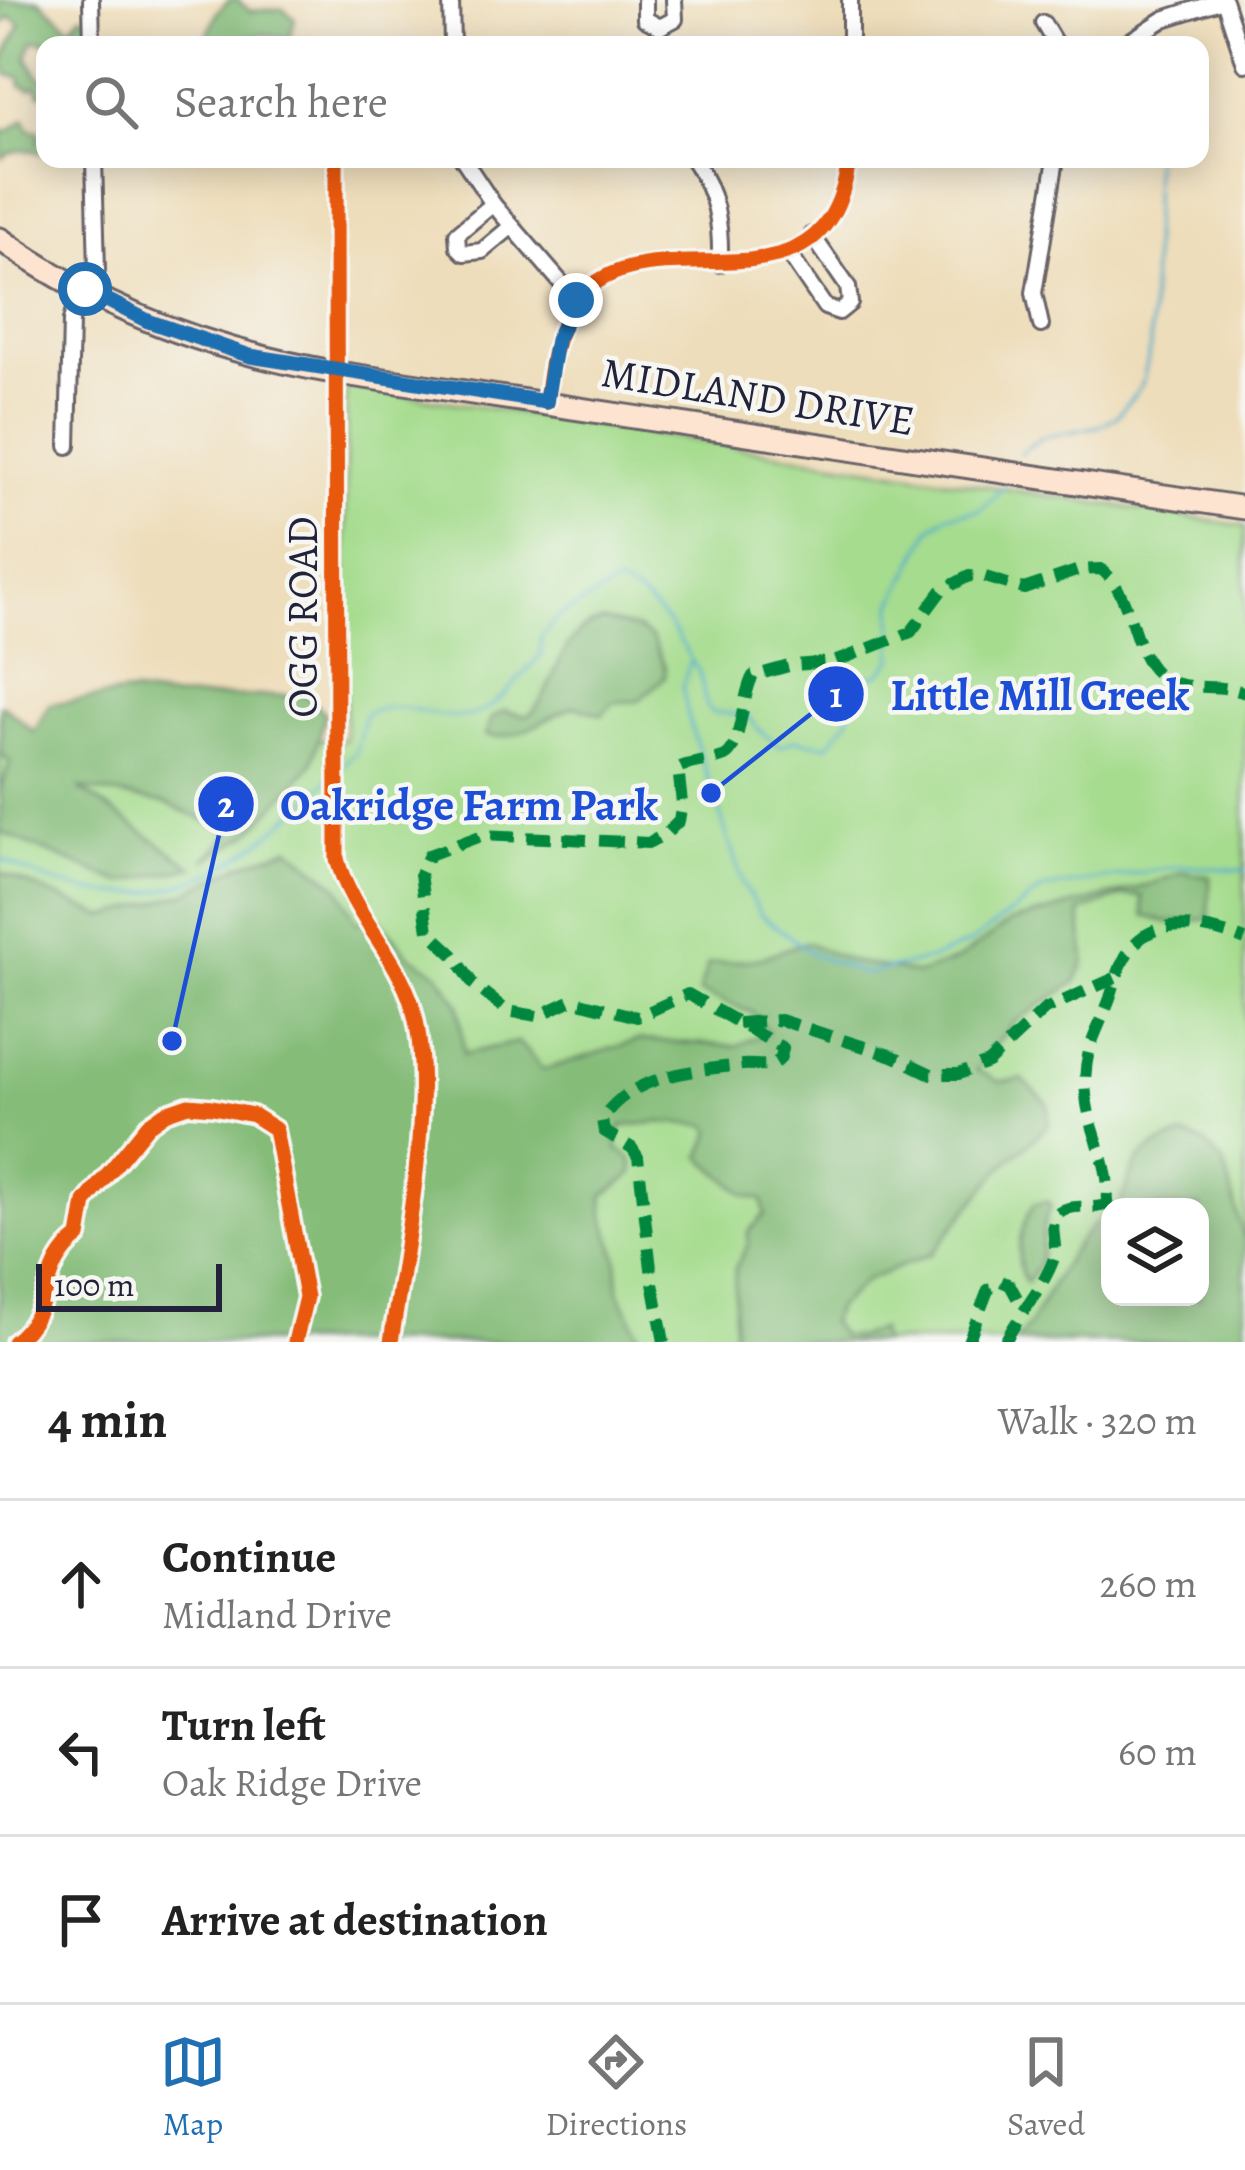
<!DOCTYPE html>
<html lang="en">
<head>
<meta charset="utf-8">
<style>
	:root { --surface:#fff; --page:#f6f6f6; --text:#222; --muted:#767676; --line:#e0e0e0; --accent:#1f6fb2 }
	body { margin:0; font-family:Alegreya,serif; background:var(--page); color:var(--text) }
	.controls { position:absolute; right:36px; bottom:36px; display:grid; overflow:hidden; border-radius:24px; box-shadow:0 6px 30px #0003 }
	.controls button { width:108px; height:108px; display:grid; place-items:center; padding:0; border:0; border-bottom:3px solid var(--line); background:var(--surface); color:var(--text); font:60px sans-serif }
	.scale { position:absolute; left:36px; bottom:30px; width:186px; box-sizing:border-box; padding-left:12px; border:6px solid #22223b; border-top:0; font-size:33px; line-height:42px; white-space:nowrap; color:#22223b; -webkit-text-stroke:9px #f6f6f2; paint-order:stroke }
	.stop { position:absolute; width:36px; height:36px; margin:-27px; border:9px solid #1f6fb2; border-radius:50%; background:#fff }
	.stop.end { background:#1f6fb2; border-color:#fff; box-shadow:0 3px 12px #0008 }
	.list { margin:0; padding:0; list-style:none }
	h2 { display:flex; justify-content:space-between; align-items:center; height:156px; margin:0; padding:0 48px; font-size:51px }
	h2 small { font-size:39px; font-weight:400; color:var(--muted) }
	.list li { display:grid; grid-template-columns:78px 1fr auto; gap:36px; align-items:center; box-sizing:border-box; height:168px; padding:0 48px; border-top:3px solid var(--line) }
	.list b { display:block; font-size:45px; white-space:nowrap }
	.list p { margin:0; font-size:39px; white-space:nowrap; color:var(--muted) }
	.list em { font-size:39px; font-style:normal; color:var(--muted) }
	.icon { flex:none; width:66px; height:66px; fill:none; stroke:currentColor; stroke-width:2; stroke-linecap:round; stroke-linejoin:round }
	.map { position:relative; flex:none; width:1245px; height:1342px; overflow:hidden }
	.search { position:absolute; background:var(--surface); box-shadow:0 6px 30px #0003; left:36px; right:36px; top:36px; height:132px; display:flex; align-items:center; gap:30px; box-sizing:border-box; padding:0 42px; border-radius:24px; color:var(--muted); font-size:45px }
	.sheet { height:660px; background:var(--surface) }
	nav { display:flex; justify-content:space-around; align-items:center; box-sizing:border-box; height:168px; border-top:3px solid var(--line); background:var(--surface); font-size:33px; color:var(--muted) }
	nav a { display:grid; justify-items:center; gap:6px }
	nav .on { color:var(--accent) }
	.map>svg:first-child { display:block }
</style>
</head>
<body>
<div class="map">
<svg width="1245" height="1342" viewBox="0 0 1245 1342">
	<rect width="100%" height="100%" fill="#f6f6f2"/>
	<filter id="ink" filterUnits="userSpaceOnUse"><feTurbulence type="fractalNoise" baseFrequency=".00833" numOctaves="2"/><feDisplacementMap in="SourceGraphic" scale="24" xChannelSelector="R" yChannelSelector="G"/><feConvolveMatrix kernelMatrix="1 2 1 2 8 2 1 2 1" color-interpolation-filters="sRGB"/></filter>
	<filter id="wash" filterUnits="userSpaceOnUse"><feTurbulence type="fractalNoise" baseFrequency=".004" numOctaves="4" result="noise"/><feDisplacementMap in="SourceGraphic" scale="48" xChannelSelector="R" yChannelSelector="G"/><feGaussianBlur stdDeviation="2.7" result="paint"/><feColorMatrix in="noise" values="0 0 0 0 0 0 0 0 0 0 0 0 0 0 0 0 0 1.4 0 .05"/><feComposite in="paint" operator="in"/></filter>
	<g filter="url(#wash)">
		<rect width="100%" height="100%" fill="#eeddba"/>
		<path fill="#a5dc8d" stroke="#647f64" stroke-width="3" fill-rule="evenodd" d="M346 386 1245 526V1342H0V735L345 740ZM1110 1207H1200V1297H1110Z"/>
		<g fill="#84bc78" stroke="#536f5a" stroke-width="3">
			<path d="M0 0H39L71 28 81 15 88 18 85 45 33 41 27 57 39 77 45 79V95L40 94 37 86 29 89 21 85 20 77 8 75 2 62 21 24 10 17 0 26Z"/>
			<path d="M230 0H237L250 11 283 9 295 19 289 39 262 34 237 41 236 45H204L217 12Z"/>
			<path d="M25 119 29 129 41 132 38 141 45 143V154C34 149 13 148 3 158L0 129 7 132Z"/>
			<path d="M604 621 638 629 652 639 665 667V677L638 701 614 702 602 715 575 706C546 717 515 744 485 735L492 718 504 711 526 716 532 713C558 684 559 628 604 621Z"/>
			<path d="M132 693 172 698 307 695 325 714 312 764 250 833 204 861 232 832 167 804 79 788 193 867 121 883 0 832V791L10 762 0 754V706L3 705 34 732 50 704Z"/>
			<path d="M290 848 339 887 357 923 378 917 408 954 438 973 459 1004 464 1054 518 1042 543 1070 639 1040 736 1046 768 1032 753 1013 699 992 708 964 757 959 806 942 849 961 919 974 958 960 1010 922 1146 886 1183 872 1210 877 1209 919 1171 923 1144 916 1142 896H1122L1080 912 1085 961 1076 982 1013 1023 976 1070 1000 1082 1022 1079 1048 1104 1049 1125 1003 1166 931 1254 867 1280 836 1308 830 1322 841 1336 856 1337 880 1330 882 1342H733L735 1268 748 1245V1232L765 1214 762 1200 745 1195 701 1157 712 1132 708 1125 659 1122 623 1126 617 1135 618 1150C631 1156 635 1160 633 1174L603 1196 604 1215 617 1258 619 1291 642 1342H0V872L105 917 186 893 241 865Z"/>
			<path d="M1185 1136 1206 1144 1225 1166 1245 1243V1342H1016C1051 1302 1063 1240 1110 1214V1297H1200V1207H1119C1134 1164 1138 1147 1185 1136Z"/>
			<path d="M1048 1202 1051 1207C1034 1235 1053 1254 1026 1283 1013 1262 1020 1224 1034 1204Z"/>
		</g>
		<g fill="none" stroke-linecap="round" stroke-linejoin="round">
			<g stroke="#4aabc9" stroke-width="3">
				<path d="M1020 453 1042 437 1100 426 1117 416 1142 385 1150 350 1154 159"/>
				<path d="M692 662C707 677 699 698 711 712L749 716 757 728 780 747 794 740 828 745 849 719 850 684 856 678 878 675 893 659V604L930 529 947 515 980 510 1005 486"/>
				<path d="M341 767 356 752 365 714C408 692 446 733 486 709 506 697 524 672 541 655V637L558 617 618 584C652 599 674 627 691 660L682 687 690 724 744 886 761 915 814 955 865 974 932 959 970 943 1043 889 1180 866 1245 870"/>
				<path d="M0 858C138 934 230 882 330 778"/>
			</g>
		</g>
	</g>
	<g filter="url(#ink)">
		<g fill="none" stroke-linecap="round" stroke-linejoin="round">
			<g stroke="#696367" stroke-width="20">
				<g id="minor">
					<path d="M91 0 92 45"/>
					<path d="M451 0 452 45"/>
					<path d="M645 0V19L660 27 675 19 674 0"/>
					<path d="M1224 0 1245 64"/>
					<path d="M1043 23 1056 45"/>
					<path d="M850 45V0"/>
					<path d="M1124 45 1164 19 1223 0"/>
					<path d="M336 159 337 859C351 913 396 953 412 1005 438 1087 404 1255 391 1342"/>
					<path d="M463 159 493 204 576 300"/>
					<path d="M693 159C717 194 721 222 720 264"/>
					<path d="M493 204 457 234 458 247 464 253 482 251 512 226"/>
					<path d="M787 251 825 307 839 312 850 303 848 287 812 235"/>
					<path d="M1041 325 1034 293 1056 159"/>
					<path d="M546 402C550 368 554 334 574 305 640 206 827 336 849 159"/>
					<path d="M68 446 71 321 76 303 97 270 94 159"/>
				</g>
			</g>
			<g stroke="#696367" stroke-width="27">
				<path id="secondary" d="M0 239C100 311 217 352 338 373L1245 508"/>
			</g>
			<use href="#minor" stroke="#fff" stroke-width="14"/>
			<use href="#secondary" stroke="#fde4d1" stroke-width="21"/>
			<g stroke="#00873e" stroke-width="12" stroke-dasharray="24 12" stroke-linecap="butt">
				<path d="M738 1023 780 1020 893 1056 931 1074H959L988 1063 1045 1009 1115 978"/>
				<path d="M664 1342 652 1277 638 1157 632 1148 604 1131 602 1120C628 1075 696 1070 743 1065 752 1064 765 1067 773 1064 782 1060 781 1056 783 1048L688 994 637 1017 572 1000 538 1016 507 1011 473 984 454 955 428 931 420 874 429 855 483 835 648 843 666 834 679 821 682 803 678 768C692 761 710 762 725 756 741 749 742 694 753 676L792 665 834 662 911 632 941 591 969 576 985 577 1024 589 1079 570 1101 569C1138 598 1129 663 1169 681 1192 691 1221 683 1245 693"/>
				<path d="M968 1342 988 1290 1001 1281 1010 1285 1022 1307"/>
				<path d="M1005 1342C1019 1315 1045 1285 1054 1258 1059 1244 1046 1223 1060 1212 1072 1202 1093 1211 1107 1204 1113 1165 1089 1134 1086 1095 1082 1051 1096 1036 1110 998 1116 980 1120 962 1132 947 1158 914 1213 927 1245 940"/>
			</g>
			<g stroke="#f6f6f2" stroke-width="22">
				<g id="cycleway">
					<path d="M336 159 337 859C351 913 396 953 412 1005 438 1087 404 1255 391 1342"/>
					<path d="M546 402C550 368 554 334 574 305 640 206 827 336 849 159"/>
					<path d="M14 1342C56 1309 38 1267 79 1237L85 1202 148 1125 165 1113 188 1105 213 1107 253 1115 275 1129 306 1297 295 1342"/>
				</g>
			</g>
			<use href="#cycleway" stroke="#e8590c" stroke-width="15"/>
		</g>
	</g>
	<g fill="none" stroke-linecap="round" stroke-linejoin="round" filter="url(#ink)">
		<path stroke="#1f6fb2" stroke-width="15" d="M85 289 148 321 250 356 546 402 556 340 576 300"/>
	</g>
	<g text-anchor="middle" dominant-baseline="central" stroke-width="9" stroke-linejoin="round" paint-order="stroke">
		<g font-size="42" fill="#22223b" stroke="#f6f6f2">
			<text transform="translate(758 396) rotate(9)">MIDLAND DRIVE</text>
			<text transform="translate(302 617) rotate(-90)">OGG ROAD</text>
		</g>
	</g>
	<path fill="none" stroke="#1d4ed8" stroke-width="4.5" d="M711 793L836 694M172 1041L226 804"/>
	<g fill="#1d4ed8" stroke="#f6f6f2" stroke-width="4.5">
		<circle cx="711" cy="793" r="12"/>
		<circle cx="172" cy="1041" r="12"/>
		<circle cx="836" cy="694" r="30"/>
		<circle cx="226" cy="804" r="30"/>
	</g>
	<g font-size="36" text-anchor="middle" font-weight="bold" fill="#fff">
		<text x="836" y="707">1</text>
		<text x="226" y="817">2</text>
	</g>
	<g font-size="45" text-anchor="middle" font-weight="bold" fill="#1d4ed8" stroke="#f6f6f2" stroke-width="9" stroke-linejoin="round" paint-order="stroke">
		<text x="1040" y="710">Little Mill Creek</text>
		<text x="469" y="820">Oakridge Farm Park</text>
	</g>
</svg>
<div class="controls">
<button><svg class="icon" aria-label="layers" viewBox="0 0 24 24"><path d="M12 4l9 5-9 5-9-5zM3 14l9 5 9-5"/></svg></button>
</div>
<div class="scale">100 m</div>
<div class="stop" style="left:85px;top:289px"></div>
<div class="stop end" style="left:576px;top:300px"></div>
<div class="search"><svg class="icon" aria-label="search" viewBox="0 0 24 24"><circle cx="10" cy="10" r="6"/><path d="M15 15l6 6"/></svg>Search here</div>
</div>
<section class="sheet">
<h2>4 min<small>Walk · 320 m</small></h2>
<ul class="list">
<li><svg class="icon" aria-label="ahead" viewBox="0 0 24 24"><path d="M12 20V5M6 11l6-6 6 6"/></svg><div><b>Continue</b><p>Midland Drive</p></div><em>260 m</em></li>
<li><svg class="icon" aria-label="left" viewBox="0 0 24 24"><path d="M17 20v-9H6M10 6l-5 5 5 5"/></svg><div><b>Turn left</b><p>Oak Ridge Drive</p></div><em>60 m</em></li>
<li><svg class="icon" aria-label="arrive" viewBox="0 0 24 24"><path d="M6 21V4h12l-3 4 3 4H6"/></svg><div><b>Arrive at destination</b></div></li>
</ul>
</section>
<nav>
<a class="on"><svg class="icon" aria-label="map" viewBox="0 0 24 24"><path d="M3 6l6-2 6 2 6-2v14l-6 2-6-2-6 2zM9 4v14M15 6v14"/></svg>Map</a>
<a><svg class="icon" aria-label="directions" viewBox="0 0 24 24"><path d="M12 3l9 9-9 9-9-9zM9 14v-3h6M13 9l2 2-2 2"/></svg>Directions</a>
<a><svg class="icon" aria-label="saved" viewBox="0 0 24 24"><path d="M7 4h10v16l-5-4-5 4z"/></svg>Saved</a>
</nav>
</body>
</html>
